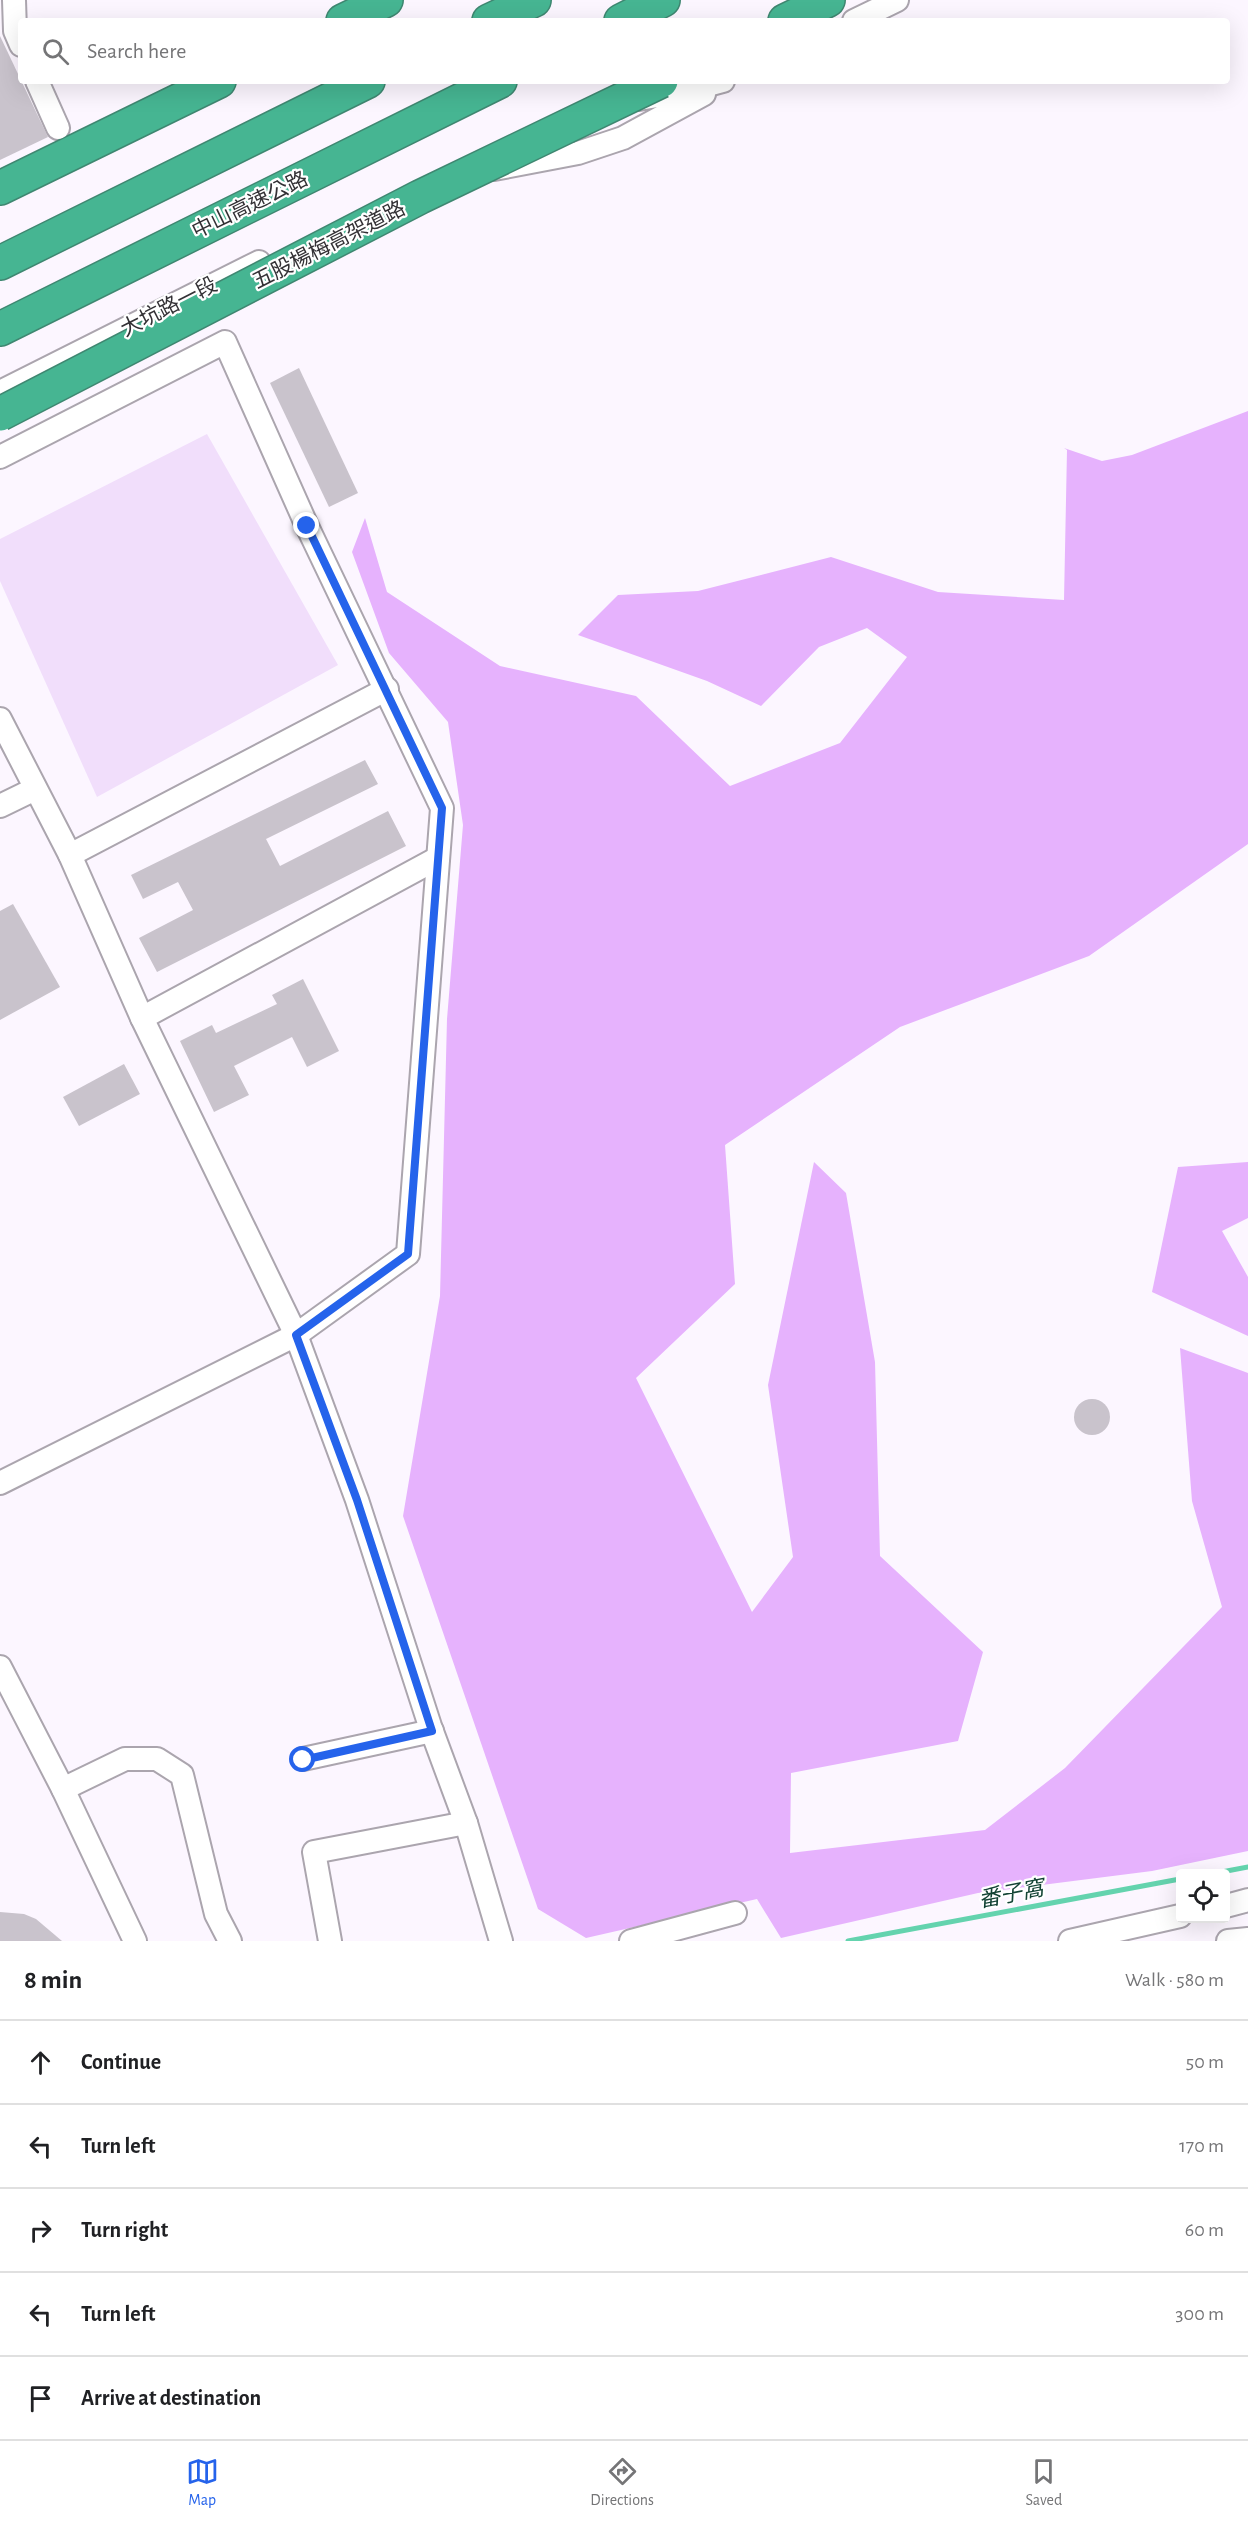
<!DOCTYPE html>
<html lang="en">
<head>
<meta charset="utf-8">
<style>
	:root { --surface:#fff; --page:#f2f2f2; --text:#202124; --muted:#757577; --line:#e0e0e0; --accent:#2563eb }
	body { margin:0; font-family:"Alegreya Sans","Noto Sans TC",sans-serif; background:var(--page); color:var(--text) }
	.controls { position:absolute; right:18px; bottom:18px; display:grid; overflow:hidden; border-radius:6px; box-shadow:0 6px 24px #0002 }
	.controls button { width:54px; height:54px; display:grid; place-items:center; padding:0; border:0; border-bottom:2px solid var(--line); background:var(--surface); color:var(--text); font:30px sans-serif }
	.stop { position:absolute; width:18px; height:18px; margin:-14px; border:4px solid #2563eb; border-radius:50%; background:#fff }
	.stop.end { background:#2563eb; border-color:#fff; box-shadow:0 2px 6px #0008 }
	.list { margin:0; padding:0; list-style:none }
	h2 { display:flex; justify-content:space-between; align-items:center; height:78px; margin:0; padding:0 24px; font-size:26px }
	h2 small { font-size:20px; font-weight:400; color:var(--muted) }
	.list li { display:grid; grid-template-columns:39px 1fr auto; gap:18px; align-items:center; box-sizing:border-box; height:84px; padding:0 24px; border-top:2px solid var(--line) }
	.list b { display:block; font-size:22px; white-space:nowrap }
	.list em { font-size:20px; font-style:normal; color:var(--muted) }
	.icon { flex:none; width:33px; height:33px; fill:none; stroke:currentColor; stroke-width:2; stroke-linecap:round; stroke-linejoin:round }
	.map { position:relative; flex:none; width:1248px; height:1941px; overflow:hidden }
	.search { position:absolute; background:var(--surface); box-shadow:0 6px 24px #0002; left:18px; right:18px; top:18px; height:66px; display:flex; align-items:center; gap:15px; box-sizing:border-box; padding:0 21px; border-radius:6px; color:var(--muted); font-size:22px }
	.sheet { height:498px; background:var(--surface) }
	nav { display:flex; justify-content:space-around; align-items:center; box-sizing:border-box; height:84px; border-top:2px solid var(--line); background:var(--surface); font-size:16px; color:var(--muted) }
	nav a { display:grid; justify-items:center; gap:3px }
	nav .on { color:var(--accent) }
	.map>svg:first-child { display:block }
</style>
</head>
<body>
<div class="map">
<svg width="1248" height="1941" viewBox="0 0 1248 1941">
	<rect width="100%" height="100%" fill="#fcf6ff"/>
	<path fill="#f1defb" d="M207 434 338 665 97 797 0 581V539Z"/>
	<g fill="#e6b2fd">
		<path d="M1248 411V844L1089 956 900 1027 725 1145 735 1284 636 1378 752 1612 793 1557 768 1385 814 1162 846 1193 875 1362 880 1556 983 1652 958 1741 791 1773 790 1853 985 1830 1065 1768 1222 1607 1192 1501 1180 1348 1248 1373V1851L1152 1871 978 1893 781 1938 757 1899 586 1938 538 1909 403 1516 440 1296 447 1019 463 825 448 722 389 653 352 552 365 518 387 592 500 666 636 696 730 786 840 743 907 657 867 628 819 647 761 706 707 681 578 635 618 595 698 591 831 557 938 592 1064 600 1067 450 1064 448 1102 461 1132 455Z"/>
		<path d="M1248 1162V1218L1222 1231 1248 1277V1336L1152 1292 1178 1167Z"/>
	</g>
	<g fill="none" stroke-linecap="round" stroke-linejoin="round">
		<g stroke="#64d3ae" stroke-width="5">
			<path d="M1211 1874 1248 1867"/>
			<path d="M848 1941 1180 1879"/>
		</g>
	</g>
	<g fill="#c9c3cc">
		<path d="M0 36 48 137 0 160Z"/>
		<path d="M299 368 358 493 329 507 270 383Z"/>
		<path d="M365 760 378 784 266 839 280 866 388 811 406 846 157 972 139 938 193 910 178 882 143 899 131 875Z"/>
		<path d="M13 904 60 987 0 1020V911Z"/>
		<path d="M303 979 339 1051 307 1067 292 1037 234 1066 249 1095 214 1112 180 1041 212 1025 216 1033 277 1004 272 995Z"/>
		<path d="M124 1064 140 1094 79 1126 63 1097Z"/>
		<circle cx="1092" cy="1417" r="18"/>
		<path d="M0 1912 24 1914 36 1919 62 1941H0Z"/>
	</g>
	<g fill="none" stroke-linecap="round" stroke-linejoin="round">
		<g stroke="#aba5ae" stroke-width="26">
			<g id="minor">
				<path d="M14 0 15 31 21 45"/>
				<path d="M854 21 897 0"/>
				<path d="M37 81 58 128"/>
				<path d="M639 99 682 92 723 81"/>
				<path d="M494 169 578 153 623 138 704 94"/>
				<path d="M0 392 259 262"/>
				<path d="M0 457 225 342 307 526 442 808 408 1254 296 1335 0 1483"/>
				<path d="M0 719 70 855 142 1018 296 1335 357 1500 430 1726 466 1823 501 1941"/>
				<path d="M0 806 35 789"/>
				<path d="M70 855 387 689"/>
				<path d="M142 1018 438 858"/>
				<path d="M0 1667 63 1789 135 1941"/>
				<path d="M303 1759 432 1731"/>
				<path d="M63 1789 125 1759H157L182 1775 216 1914 230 1941"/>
				<path d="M1226 1906 1248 1900"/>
				<path d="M330 1941 314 1852 466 1823"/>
				<path d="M631 1941 735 1913"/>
				<path d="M1070 1941 1180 1916"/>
				<path d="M1228 1941 1248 1939"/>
			</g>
		</g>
		<g stroke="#3f8771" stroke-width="36">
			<g id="highway">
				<path d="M343 21 386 0"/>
				<path d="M489 21 534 0"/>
				<path d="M621 21 663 0"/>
				<path d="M785 21 828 0"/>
				<path d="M0 188 219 81"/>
				<path d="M0 263 368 81"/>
				<path d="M0 329 500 81"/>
			</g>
		</g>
		<use href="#minor" stroke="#fff" stroke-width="22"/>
		<use href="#highway" stroke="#46b592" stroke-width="33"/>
		<g stroke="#3f8771" stroke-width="36" stroke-linecap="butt">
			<path id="highway-bridge" d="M0 414 420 197 661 81"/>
		</g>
		<use href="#highway-bridge" stroke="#46b592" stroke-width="33"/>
	</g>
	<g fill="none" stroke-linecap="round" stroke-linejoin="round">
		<path stroke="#2563eb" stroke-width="8" d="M303 1760 432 1731 357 1500 296 1335 408 1254 442 808 307 526"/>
	</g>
	<g text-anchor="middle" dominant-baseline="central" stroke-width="4.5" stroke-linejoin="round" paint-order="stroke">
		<g font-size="21" fill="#333135" stroke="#fff">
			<text transform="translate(250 205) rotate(-26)">中山高速公路</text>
			<text transform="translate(329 245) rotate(-27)">五股楊梅高架道路</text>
			<text transform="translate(169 307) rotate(-27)">大坑路一段</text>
		</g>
		<g font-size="22" font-style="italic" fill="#134334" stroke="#fff">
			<text transform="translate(1011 1894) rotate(-11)">番子窩</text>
		</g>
	</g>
</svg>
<div class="controls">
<button><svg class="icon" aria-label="locate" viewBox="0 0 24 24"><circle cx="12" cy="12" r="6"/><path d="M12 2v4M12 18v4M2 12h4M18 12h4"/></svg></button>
</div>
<div class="stop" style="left:303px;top:1760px"></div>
<div class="stop end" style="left:307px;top:526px"></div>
<div class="search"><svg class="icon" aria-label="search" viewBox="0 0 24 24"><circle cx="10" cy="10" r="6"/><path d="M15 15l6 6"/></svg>Search here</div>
</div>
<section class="sheet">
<h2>8 min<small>Walk · 580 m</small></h2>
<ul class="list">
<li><svg class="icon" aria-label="ahead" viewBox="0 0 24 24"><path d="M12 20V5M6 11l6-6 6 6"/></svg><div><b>Continue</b></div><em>50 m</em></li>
<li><svg class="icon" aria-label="left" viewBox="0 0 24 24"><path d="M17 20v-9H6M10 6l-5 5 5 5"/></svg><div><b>Turn left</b></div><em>170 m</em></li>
<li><svg class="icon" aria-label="right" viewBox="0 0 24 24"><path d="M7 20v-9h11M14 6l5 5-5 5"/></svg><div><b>Turn right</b></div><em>60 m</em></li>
<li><svg class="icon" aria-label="left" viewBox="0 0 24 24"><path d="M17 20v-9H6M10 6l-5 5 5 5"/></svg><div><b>Turn left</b></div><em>300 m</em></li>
<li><svg class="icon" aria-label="arrive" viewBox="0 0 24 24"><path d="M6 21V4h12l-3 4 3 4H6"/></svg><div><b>Arrive at destination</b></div></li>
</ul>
</section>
<nav>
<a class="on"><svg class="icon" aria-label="map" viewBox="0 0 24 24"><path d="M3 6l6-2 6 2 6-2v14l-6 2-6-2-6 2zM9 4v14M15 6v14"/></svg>Map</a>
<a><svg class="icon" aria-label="directions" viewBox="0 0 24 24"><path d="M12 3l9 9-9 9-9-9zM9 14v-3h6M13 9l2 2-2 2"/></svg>Directions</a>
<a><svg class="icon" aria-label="saved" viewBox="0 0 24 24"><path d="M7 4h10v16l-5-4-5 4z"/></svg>Saved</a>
</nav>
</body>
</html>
